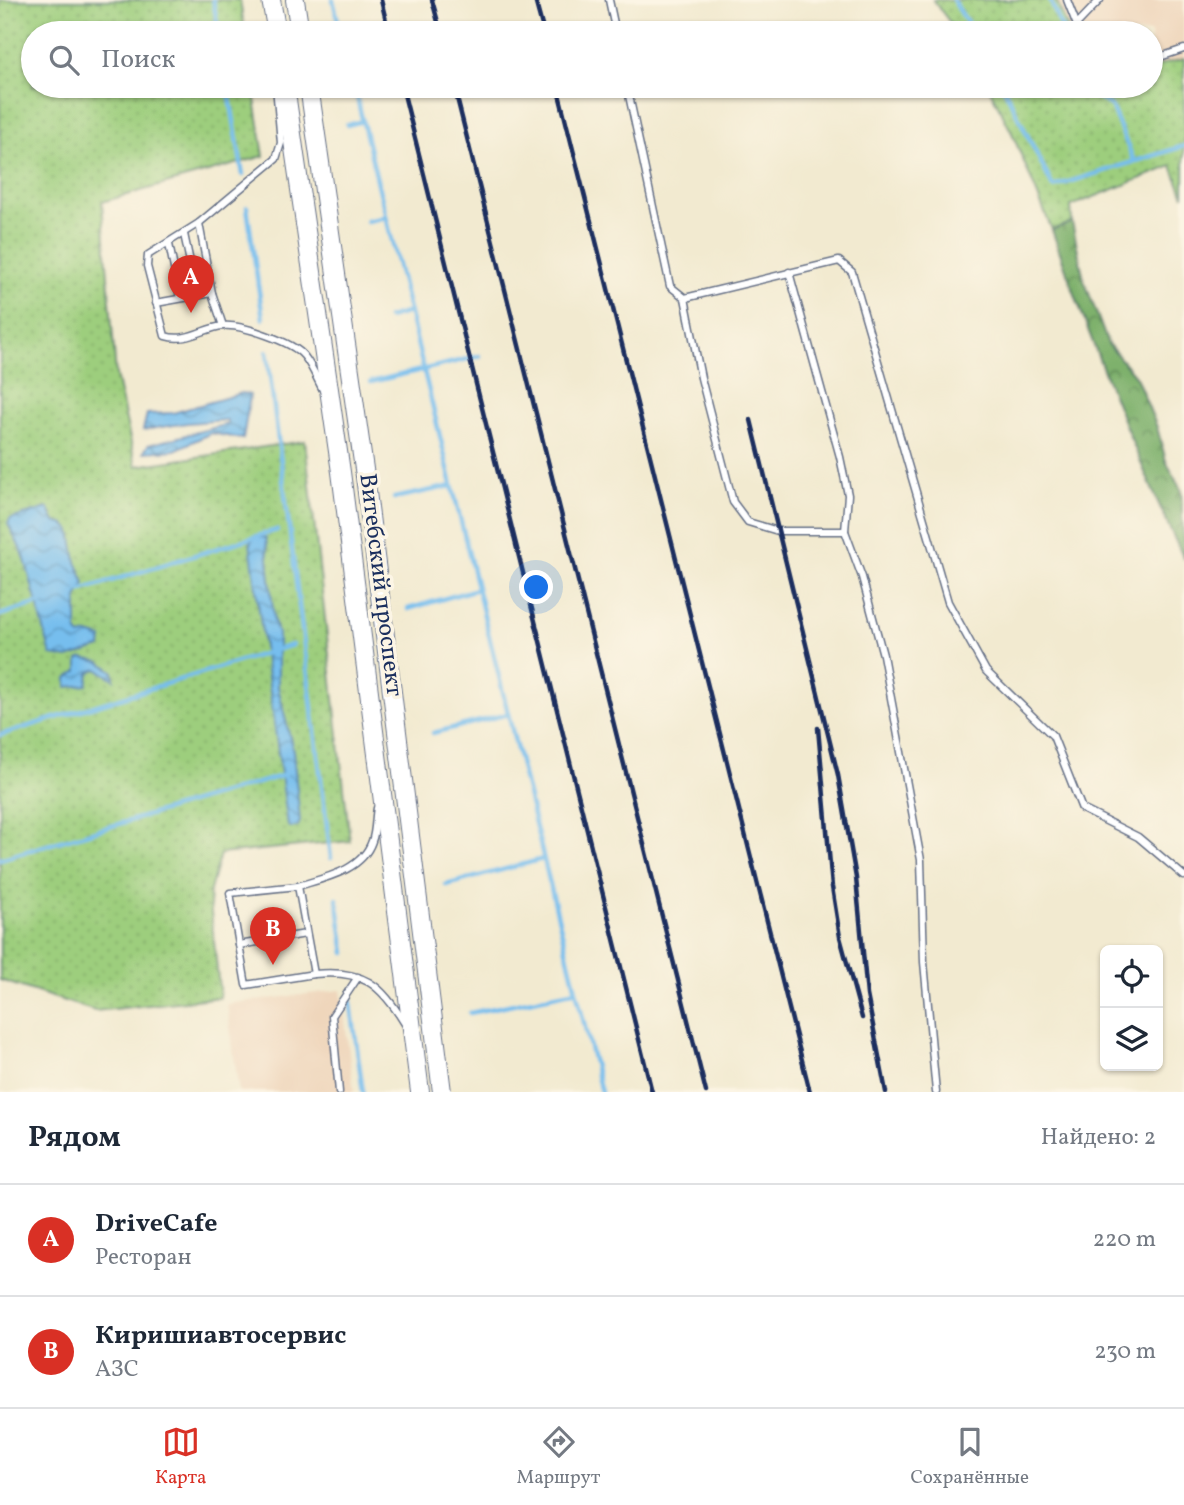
<!DOCTYPE html>
<html lang="ru">
<head>
<meta charset="utf-8">
<style>
	:root { --surface:#fff; --page:#f6f6f7; --text:#1f2937; --muted:#747a83; --line:#e0e1e3; --accent:#d93025 }
	body { margin:0; font-family:Vollkorn,serif; background:var(--page); color:var(--text) }
	.controls { position:absolute; right:21px; bottom:21px; display:grid; overflow:hidden; border-radius:10px; box-shadow:0 2px 5px #0004 }
	.controls button { width:63px; height:63px; display:grid; place-items:center; padding:0; border:0; border-bottom:2px solid var(--line); background:var(--surface); color:var(--text); font:35px sans-serif }
	.you { position:absolute; left:537px; top:588px; width:24px; height:24px; margin:-18px; border:5px solid #fff; border-radius:50%; background:#1a73e8; box-shadow:0 0 0 10px #1a73e833 }
	.badge { display:grid; place-items:center; width:46px; height:46px; border-radius:50%; background:var(--accent); color:#fff; font-size:23px; font-weight:700 }
	.pin { position:absolute; translate:-50% -58px; filter:drop-shadow(0 2px 4px #0008) }
	.pin::after { content:''; position:absolute; top:37px; width:24px; height:21px; background:inherit; clip-path:polygon(0 0,100% 0,50% 100%) }
	.list { margin:0; padding:0; list-style:none }
	h2 { display:flex; justify-content:space-between; align-items:center; height:91px; margin:0; padding:0 28px; font-size:30px }
	h2 small { font-size:23px; font-weight:400; color:var(--muted) }
	.list li { display:grid; grid-template-columns:46px 1fr auto; gap:21px; align-items:center; box-sizing:border-box; height:112px; padding:0 28px; border-top:2px solid var(--line) }
	.list b { display:block; font-size:26px; white-space:nowrap }
	.list p { margin:0; font-size:23px; white-space:nowrap; color:var(--muted) }
	.list em { font-size:23px; font-style:normal; color:var(--muted) }
	.icon { flex:none; width:38px; height:38px; fill:none; stroke:currentColor; stroke-width:2; stroke-linecap:round; stroke-linejoin:round }
	.map { position:relative; flex:none; width:1184px; height:1092px; overflow:hidden }
	.search { position:absolute; background:var(--surface); box-shadow:0 2px 5px #0004; left:21px; right:21px; top:21px; height:77px; display:flex; align-items:center; gap:18px; box-sizing:border-box; padding:0 24px; border-radius:38px; color:var(--muted); font-size:26px }
	.sheet { height:315px; background:var(--surface) }
	nav { display:flex; justify-content:space-around; align-items:center; box-sizing:border-box; height:98px; border-top:2px solid var(--line); background:var(--surface); font-size:19px; color:var(--muted) }
	nav a { display:grid; justify-items:center; gap:4px }
	nav .on { color:var(--accent) }
	.map>svg:first-child { display:block }
</style>
</head>
<body>
<div class="map">
<svg width="1184" height="1092" viewBox="0 0 1184 1092">
	<defs>
		<pattern id="grass-dots" width="8" height="8" patternUnits="userSpaceOnUse" patternTransform="scale(1.75)"><rect width="8" height="8" fill="#9dce7d"/><path d="M2 2h.1M6 6h.1" fill="none" stroke="#87b16e" stroke-width="1.8" stroke-linecap="round"/></pattern>
		<pattern id="forest-crowns" width="20" height="18" patternUnits="userSpaceOnUse" patternTransform="scale(1.75)"><rect width="20" height="18" fill="#7eb16c"/><path d="M2 6a3 3 0 1 1 6 0M12 15a3 3 0 1 1 6 0" fill="none" stroke="#66905c"/></pattern>
		<pattern id="water-waves" width="16" height="10" patternUnits="userSpaceOnUse" patternTransform="scale(1.75)"><rect width="16" height="10" fill="#76beee"/><path d="M0 5q4-4 8 0t8 0" fill="none" stroke="#609bc4"/></pattern>
	</defs>
	<rect width="100%" height="100%" fill="#fcf5e5"/>
	<filter id="ink" filterUnits="userSpaceOnUse"><feTurbulence type="fractalNoise" baseFrequency=".0143" numOctaves="2"/><feDisplacementMap in="SourceGraphic" scale="14" xChannelSelector="R" yChannelSelector="G"/><feConvolveMatrix kernelMatrix="1 2 1 2 8 2 1 2 1" color-interpolation-filters="sRGB"/></filter>
	<filter id="wash" filterUnits="userSpaceOnUse"><feTurbulence type="fractalNoise" baseFrequency=".00686" numOctaves="4" result="noise"/><feDisplacementMap in="SourceGraphic" scale="28" xChannelSelector="R" yChannelSelector="G"/><feGaussianBlur stdDeviation="1.57" result="paint"/><feColorMatrix in="noise" values="0 0 0 0 0 0 0 0 0 0 0 0 0 0 0 0 0 1.4 0 .05"/><feComposite in="paint" operator="in"/></filter>
	<g filter="url(#wash)">
		<rect width="100%" height="100%" fill="#f2ead0"/>
		<g fill="#efd6bb">
			<path d="M1056 0H1184V59L1151 67V33H1070Z"/>
			<path d="M341 990 354 1092H239L227 1004Z"/>
		</g>
		<g fill="url(#grass-dots)" stroke="#5c7e6e" stroke-width="2">
			<path d="M0 0H240L245 33H33V86H253L264 156 102 202 116 375 136 466 305 441 350 841 220 854 209 894 220 997 95 1011 0 980Z"/>
			<path d="M933 0H1056L1070 33H958Z"/>
			<path d="M1184 59V196L1172 166 1071 206 1072 222 1052 230 1012 133 988 86H1151V67Z"/>
		</g>
		<path fill="url(#forest-crowns)" stroke="#4c7065" stroke-width="2" d="M1072 222 1084 280 1108 344 1136 377 1157 427 1166 461 1181 490 1184 559C1133 452 1091 342 1052 230Z"/>
		<g fill="url(#water-waves)" stroke="#4876a6" stroke-width="2">
			<path d="M242 393 250 395 243 439 211 433 175 450 144 452 148 445 228 424 227 420 187 423 143 430 147 414 173 413Z"/>
			<path d="M48 508 55 522 65 525 71 531 76 562 85 583 77 598V633L80 636 88 634 102 638 101 647 68 658 51 655 24 556 8 524 10 519Z"/>
			<path d="M256 535 266 538 274 621 278 634V687L293 751 300 821 298 826 291 828 288 826 250 543Z"/>
			<path d="M82 658 100 662 113 671 114 679 97 669 89 673 87 685 67 687V678L78 671V660Z"/>
		</g>
		<g fill="none" stroke-linecap="round" stroke-linejoin="round">
			<g stroke="#76beee" stroke-width="4.5">
				<path d="M213 0 219 33"/>
				<path d="M333 0 341 33"/>
				<path d="M953 0 974 33"/>
				<path d="M1050 0 1064 33"/>
				<path d="M228 86 243 175"/>
				<path d="M354 86 601 1092"/>
				<path d="M1003 86 1053 187 1184 146"/>
				<path d="M1089 86 1096 96 1111 106 1134 161"/>
				<path d="M347 125 363 121"/>
				<path d="M247 207 263 319"/>
				<path d="M367 221 386 217"/>
				<path d="M388 318 410 312"/>
				<path d="M267 352 331 858"/>
				<path d="M371 382 480 356"/>
				<path d="M394 498 452 486"/>
				<path d="M78 591 277 530"/>
				<path d="M408 609 477 589"/>
				<path d="M0 615 43 602"/>
				<path d="M433 733 508 714"/>
				<path d="M0 735 292 645"/>
				<path d="M0 859 285 775"/>
				<path d="M446 885 543 859"/>
				<path d="M337 899 345 953"/>
				<path d="M350 997 363 1092"/>
				<path d="M470 1013 576 991"/>
			</g>
		</g>
	</g>
	<g filter="url(#ink)">
		<g fill="none" stroke-linecap="round" stroke-linejoin="round">
			<g stroke="#667086" stroke-width="9">
				<g id="service">
					<path d="M609 0 616 33"/>
					<path d="M1067 0 1080 33"/>
					<path d="M1077 24 1100 0"/>
					<path d="M1151 60 1184 49"/>
					<path d="M276 86 281 143 276 159 199 223 148 255 147 266 165 336C187 343 203 328 223 326 241 324 293 342 304 356 312 366 317 379 323 390"/>
					<path d="M627 86 670 286 685 298 839 261 852 272 948 602 986 671 1053 736 1082 809 1138 837 1184 876"/>
					<path d="M199 223 212 293 223 326"/>
					<path d="M184 234 197 295"/>
					<path d="M169 244 180 298"/>
					<path d="M789 272 840 457 848 495 845 531"/>
					<path d="M685 298 701 378 733 502 748 522 778 531H845L862 577 883 655 921 860 924 962 936 1092"/>
					<path d="M156 303 212 293"/>
					<path d="M298 886 314 974 246 985 230 893Z"/>
					<path d="M298 886C324 878 362 871 372 841 376 831 375 818 377 808"/>
					<path d="M239 945 306 934"/>
					<path d="M314 974C363 969 381 984 405 1024"/>
					<path d="M339 1092 332 1016 358 977"/>
				</g>
			</g>
			<g stroke="#667086" stroke-width="20">
				<g id="secondary">
					<path d="M271 0 277 33"/>
					<path d="M295 0 300 33"/>
					<path d="M285 86 341 472 420 1092"/>
					<path d="M309 86 365 476 442 1092"/>
				</g>
			</g>
			<use href="#service" stroke="#fff" stroke-width="6"/>
			<use href="#secondary" stroke="#fff" stroke-width="18"/>
			<g stroke="#1b2f5e" stroke-width="4.5">
				<path d="M381 0 389 33"/>
				<path d="M432 0 441 33"/>
				<path d="M535 0 544 33"/>
				<path d="M402 86 652 1092"/>
				<path d="M454 86 706 1092"/>
				<path d="M557 86 810 1092"/>
				<path d="M751 420 838 775 856 878 867 995 886 1092"/>
				<path d="M818 728 832 887 840 937 862 1018"/>
			</g>
		</g>
	</g>
	<g text-anchor="middle" dominant-baseline="central" stroke-width="7" stroke-linejoin="round" paint-order="stroke">
		<g font-size="24" fill="#1b2f5e" stroke="#fcf5e5">
			<text transform="translate(380 585) rotate(83)">Витебский проспект</text>
		</g>
	</g>
</svg>
<div class="controls">
<button><svg class="icon" aria-label="locate" viewBox="0 0 24 24"><circle cx="12" cy="12" r="6"/><path d="M12 2v4M12 18v4M2 12h4M18 12h4"/></svg></button>
<button><svg class="icon" aria-label="layers" viewBox="0 0 24 24"><path d="M12 4l9 5-9 5-9-5zM3 14l9 5 9-5"/></svg></button>
</div>
<div class="you"></div>
<div class="pin badge" style="left:191px;top:313px">A</div>
<div class="pin badge" style="left:273px;top:965px">B</div>
<div class="search"><svg class="icon" aria-label="search" viewBox="0 0 24 24"><circle cx="10" cy="10" r="6"/><path d="M15 15l6 6"/></svg>Поиск</div>
</div>
<section class="sheet">
<h2>Рядом<small>Найдено: 2</small></h2>
<ul class="list">
<li><span class="badge">A</span><div><b>DriveCafe</b><p>Ресторан</p></div><em>220 m</em></li>
<li><span class="badge">B</span><div><b>Киришиавтосервис</b><p>АЗС</p></div><em>230 m</em></li>
</ul>
</section>
<nav>
<a class="on"><svg class="icon" aria-label="map" viewBox="0 0 24 24"><path d="M3 6l6-2 6 2 6-2v14l-6 2-6-2-6 2zM9 4v14M15 6v14"/></svg>Карта</a>
<a><svg class="icon" aria-label="directions" viewBox="0 0 24 24"><path d="M12 3l9 9-9 9-9-9zM9 14v-3h6M13 9l2 2-2 2"/></svg>Маршрут</a>
<a><svg class="icon" aria-label="saved" viewBox="0 0 24 24"><path d="M7 4h10v16l-5-4-5 4z"/></svg>Сохранённые</a>
</nav>
</body>
</html>
